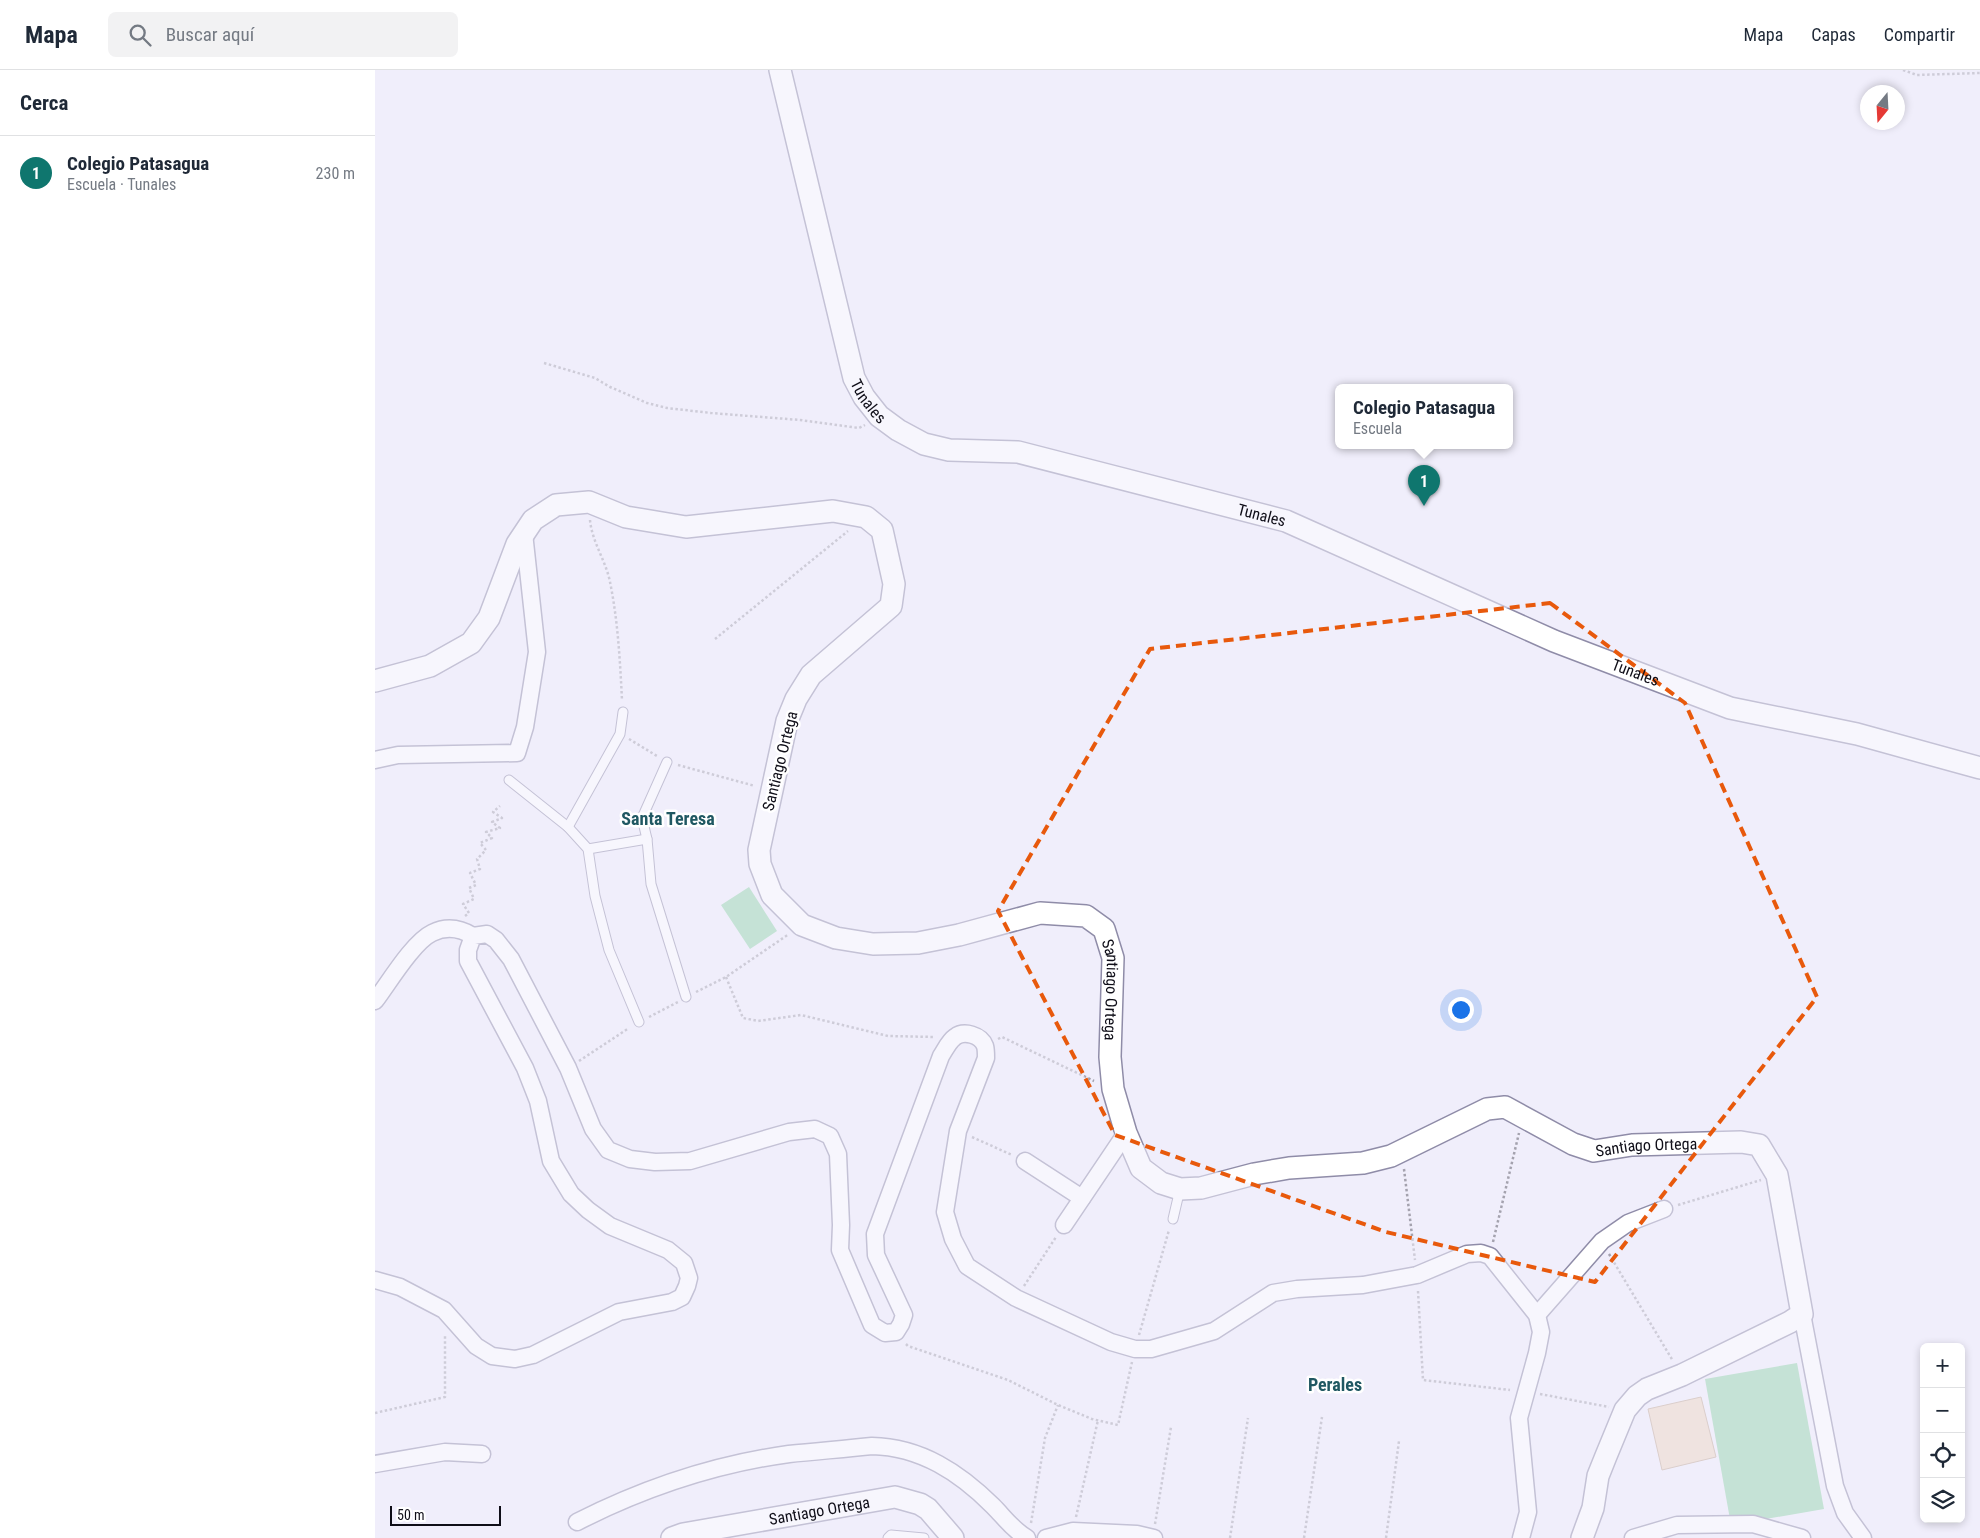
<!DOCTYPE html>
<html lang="es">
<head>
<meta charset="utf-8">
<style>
	:root { --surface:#fff; --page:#f2f2f3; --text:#1f2937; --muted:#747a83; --line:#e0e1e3; --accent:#0f766e }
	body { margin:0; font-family:"Roboto Condensed",sans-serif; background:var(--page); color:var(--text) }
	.controls { position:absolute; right:15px; bottom:15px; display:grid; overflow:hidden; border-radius:8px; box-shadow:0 2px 8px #0003 }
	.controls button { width:45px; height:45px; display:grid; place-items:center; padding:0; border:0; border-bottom:1px solid var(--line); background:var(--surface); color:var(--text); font:25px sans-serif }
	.compass { position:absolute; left:1485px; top:15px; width:45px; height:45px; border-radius:50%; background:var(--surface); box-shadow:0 2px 8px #0003; rotate:198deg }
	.scale { position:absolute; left:15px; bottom:12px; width:111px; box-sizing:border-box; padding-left:5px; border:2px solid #0f0e18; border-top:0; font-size:14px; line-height:18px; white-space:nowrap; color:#0f0e18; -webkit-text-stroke:4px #fff; paint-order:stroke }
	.you { position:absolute; left:1085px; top:939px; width:18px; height:18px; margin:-12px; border:4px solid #fff; border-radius:50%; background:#1a73e8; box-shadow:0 0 0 8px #1a73e833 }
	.badge { display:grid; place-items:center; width:32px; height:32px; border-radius:50%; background:var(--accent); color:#fff; font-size:16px; font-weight:700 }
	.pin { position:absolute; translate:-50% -41px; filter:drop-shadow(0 1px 2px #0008) }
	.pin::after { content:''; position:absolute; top:26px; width:18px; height:15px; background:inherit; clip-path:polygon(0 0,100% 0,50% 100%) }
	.popup { position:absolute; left:960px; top:314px; width:178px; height:65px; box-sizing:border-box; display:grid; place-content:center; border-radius:8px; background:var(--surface); filter:drop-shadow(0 1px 4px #0005); font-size:16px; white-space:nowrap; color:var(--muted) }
	.popup b { font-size:19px; color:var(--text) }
	.popup::after { content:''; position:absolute; left:50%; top:100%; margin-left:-10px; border:10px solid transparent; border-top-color:var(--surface) }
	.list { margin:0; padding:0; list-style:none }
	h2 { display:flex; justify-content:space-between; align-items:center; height:65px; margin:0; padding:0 20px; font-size:21px }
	h2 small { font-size:16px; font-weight:400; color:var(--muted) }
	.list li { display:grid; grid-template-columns:32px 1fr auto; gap:15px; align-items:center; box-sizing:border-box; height:75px; padding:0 20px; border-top:1px solid var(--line) }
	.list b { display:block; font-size:19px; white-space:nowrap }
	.list p { margin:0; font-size:16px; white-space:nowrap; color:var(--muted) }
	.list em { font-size:16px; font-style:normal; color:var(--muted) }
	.icon { flex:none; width:28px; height:28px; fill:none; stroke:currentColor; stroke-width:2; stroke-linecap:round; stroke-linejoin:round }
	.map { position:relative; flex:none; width:1605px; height:1468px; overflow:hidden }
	header { display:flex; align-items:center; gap:30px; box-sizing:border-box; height:70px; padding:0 25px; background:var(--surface); border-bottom:1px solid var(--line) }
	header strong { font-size:24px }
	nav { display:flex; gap:28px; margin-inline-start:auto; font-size:18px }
	.search { width:350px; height:45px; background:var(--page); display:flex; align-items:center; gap:12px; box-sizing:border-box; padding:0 18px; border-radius:8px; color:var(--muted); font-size:19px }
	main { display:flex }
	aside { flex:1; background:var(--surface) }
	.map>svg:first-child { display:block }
</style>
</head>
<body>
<header>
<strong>Mapa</strong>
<div class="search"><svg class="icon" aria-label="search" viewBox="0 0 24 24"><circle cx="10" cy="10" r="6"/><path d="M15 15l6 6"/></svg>Buscar aquí</div>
<nav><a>Mapa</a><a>Capas</a><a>Compartir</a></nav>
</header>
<main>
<aside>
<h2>Cerca<small></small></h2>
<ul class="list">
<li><span class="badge">1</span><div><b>Colegio Patasagua</b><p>Escuela · Tunales</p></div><em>230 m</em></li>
</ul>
</aside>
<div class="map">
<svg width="1605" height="1468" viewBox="0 0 1605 1468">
	<rect width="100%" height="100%" fill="#f0eefb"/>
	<g fill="#90d3a8">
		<path d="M374 817 402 861 375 879 346 835Z"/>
		<path d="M1422 1293 1449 1439 1356 1455 1330 1309Z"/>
	</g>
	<path fill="#eed4be" stroke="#c0a792" d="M1326 1327 1341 1387 1287 1400 1273 1339Z"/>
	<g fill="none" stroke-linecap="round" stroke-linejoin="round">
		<g stroke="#8f8ca8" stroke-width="11">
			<g id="service">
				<path d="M292 692 267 748 272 769 276 814 311 927"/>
				<path d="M134 710 193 757 213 779 220 826 234 880 264 952"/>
				<path d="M193 757 245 664 248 642"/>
				<path d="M213 779 272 769"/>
				<path d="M798 1149 805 1119"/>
				<path d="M513 1468 516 1465 549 1468"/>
			</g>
		</g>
		<g stroke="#8f8ca8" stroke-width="19">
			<g id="minor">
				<path d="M0 690 23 685 142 683 150 657 162 582 149 463"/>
				<path d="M0 931C13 914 38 872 57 863 71 856 85 858 98 866"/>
				<path d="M650 1091 707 1128"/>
				<path d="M689 1155 751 1063"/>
				<path d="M0 1210 25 1217 69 1240 101 1276 117 1286 140 1289 158 1285 244 1242 297 1232 307 1227 312 1216 314 1208 309 1193 293 1180 235 1156 213 1140 196 1124 176 1091 163 1031 150 998 93 891V880L98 866 112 864 121 870 136 889 193 998 218 1059 233 1080 255 1089 280 1092 315 1091 414 1062 440 1059 455 1066 463 1084 466 1155 465 1180 497 1255 510 1263 521 1262 526 1254 529 1245 501 1185 500 1164 566 986C570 980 574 971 580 967 589 960 606 965 610 976 611 979 611 984 611 988L583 1061 570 1142 578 1169 592 1196 641 1228 736 1272 760 1279H776L839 1261 898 1223 922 1219 988 1215 1042 1205 1092 1184 1106 1183 1115 1186 1162 1245 1166 1262 1162 1283 1144 1348 1153 1442 1146 1468"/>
				<path d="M1427 1244 1460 1416 1470 1443 1488 1468"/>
				<path d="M1162 1245 1227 1171 1253 1153 1289 1139"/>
				<path d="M0 1394 70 1382 107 1384"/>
				<path d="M202 1452C267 1419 341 1394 414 1384 442 1381 470 1379 497 1376 546 1377 585 1403 618 1436 629 1447 638 1460 652 1468"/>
				<path d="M671 1468 698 1461 762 1464 779 1468"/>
				<path d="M1258 1468 1302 1455 1378 1454 1427 1468"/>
			</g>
		</g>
		<g stroke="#8f8ca8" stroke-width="24">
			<g id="tertiary">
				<path id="s1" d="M405 0 479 308 489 327 504 346 523 360 549 374 574 380 643 382 911 451 1179 571 1355 638 1482 664 1605 698"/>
				<path id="s2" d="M0 611 55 596 96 573 114 548 142 474 158 450 181 435 214 432 251 447 311 457 458 441 491 447 507 460 519 514 516 536 436 605 421 629 412 651 384 780 385 794 397 825 427 855 461 868 498 874 543 873 584 865 665 843 711 846 729 859 738 888 735 987 738 1019 751 1063 766 1098 786 1113 805 1119 826 1118 879 1104 914 1098 988 1093 1016 1086 1112 1039 1130 1037 1198 1074 1219 1081 1257 1075 1366 1072 1384 1075 1402 1105 1427 1244 1415 1252 1307 1305 1272 1319 1262 1326 1250 1340 1231 1386 1223 1406 1218 1438 1207 1468"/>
				<path id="s3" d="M297 1468 308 1464 520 1427 545 1434 553 1439 578 1468"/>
			</g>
		</g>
		<g stroke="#a4a2ae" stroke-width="2.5" stroke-dasharray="2.5 2.5" stroke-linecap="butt">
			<path d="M1528 0 1542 5 1605 3"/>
			<path d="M169 293 220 308 235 317 272 333 292 338 336 343 425 350 484 358 490 355"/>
			<path d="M215 450C217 472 231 491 235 512 243 551 245 591 247 630"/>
			<path d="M340 569 473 461"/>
			<path d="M254 669 282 686"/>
			<path d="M303 695 380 716"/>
			<path d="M90 846 94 843 88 834 99 829 94 818 101 815 95 803 105 799 102 789 111 780 105 773 117 768 111 762 125 758 117 752 127 748 118 742 125 736"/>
			<path d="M351 907 368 948 383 951 426 945 513 966 560 967"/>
			<path d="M321 922 351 907 414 864"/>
			<path d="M274 947 303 932"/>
			<path d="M623 969 627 967 719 1011"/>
			<path d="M204 991 254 958"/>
			<path d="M597 1067 637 1085"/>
			<path d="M1029 1099 1040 1190"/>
			<path d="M1303 1135 1386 1110"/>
			<path d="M1118 1172 1144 1063"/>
			<path d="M1234 1184 1298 1291"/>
			<path d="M649 1216 681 1167"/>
			<path d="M1043 1221 1048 1310 1135 1320"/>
			<path d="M764 1265 794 1160"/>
			<path d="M531 1274 533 1276 633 1310 683 1335 717 1349 743 1355 757 1292"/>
			<path d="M1165 1324 1234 1337"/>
			<path d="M0 1343 70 1327V1265"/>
			<path d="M701 1447 723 1350"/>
			<path d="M656 1453 670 1368 683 1335"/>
			<path d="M780 1454 796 1357"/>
			<path d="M855 1468 873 1348"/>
			<path d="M929 1468 947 1347"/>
			<path d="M1011 1468 1024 1371"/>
		</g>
		<use href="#service" stroke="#fff" stroke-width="9"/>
		<use href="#minor" stroke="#fff" stroke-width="16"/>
		<use href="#tertiary" stroke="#fff" stroke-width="21"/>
	</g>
	<path d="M0 0H1605V1468H0ZM1175 533 1310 633 1442 927 1220 1212 1011 1162 740 1065 623 841 775 579Z" fill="#f0eefb" fill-opacity=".55" fill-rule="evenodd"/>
	<path fill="none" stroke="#e8590c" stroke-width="4" stroke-dasharray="10 6" stroke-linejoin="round" d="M1175 533 1310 633 1442 927 1220 1212 1011 1162 740 1065 623 841 775 579Z"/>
	<g text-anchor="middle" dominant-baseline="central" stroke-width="5" stroke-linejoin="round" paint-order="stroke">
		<g font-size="16" fill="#0f0e18" stroke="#fff">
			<text stroke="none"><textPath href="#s1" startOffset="344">Tunales</textPath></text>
			<text stroke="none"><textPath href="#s1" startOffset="762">Tunales</textPath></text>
			<text stroke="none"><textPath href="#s1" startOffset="1168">Tunales</textPath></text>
			<text transform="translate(405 691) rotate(-76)">Santiago Ortega</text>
			<text stroke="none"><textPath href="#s2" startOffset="1438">Santiago Ortega</textPath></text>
			<text stroke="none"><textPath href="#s2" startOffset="2158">Santiago Ortega</textPath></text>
			<text stroke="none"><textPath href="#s3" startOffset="150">Santiago Ortega</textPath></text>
		</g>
		<g font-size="18" font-weight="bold" fill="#205862" stroke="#fff">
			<text x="293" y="748">Santa Teresa</text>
			<text x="960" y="1314">Perales</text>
		</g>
	</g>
</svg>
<div class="controls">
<button>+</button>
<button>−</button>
<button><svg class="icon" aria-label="locate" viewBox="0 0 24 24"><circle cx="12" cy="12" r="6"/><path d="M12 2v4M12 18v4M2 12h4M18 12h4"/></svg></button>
<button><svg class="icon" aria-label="layers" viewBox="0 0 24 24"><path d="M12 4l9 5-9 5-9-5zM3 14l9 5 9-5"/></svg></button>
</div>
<svg class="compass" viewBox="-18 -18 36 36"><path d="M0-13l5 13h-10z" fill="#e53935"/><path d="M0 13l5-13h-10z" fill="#747a83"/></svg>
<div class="scale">50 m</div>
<div class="you"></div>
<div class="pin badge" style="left:1049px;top:436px">1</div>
<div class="popup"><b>Colegio Patasagua</b>Escuela</div>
</div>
</main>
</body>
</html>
